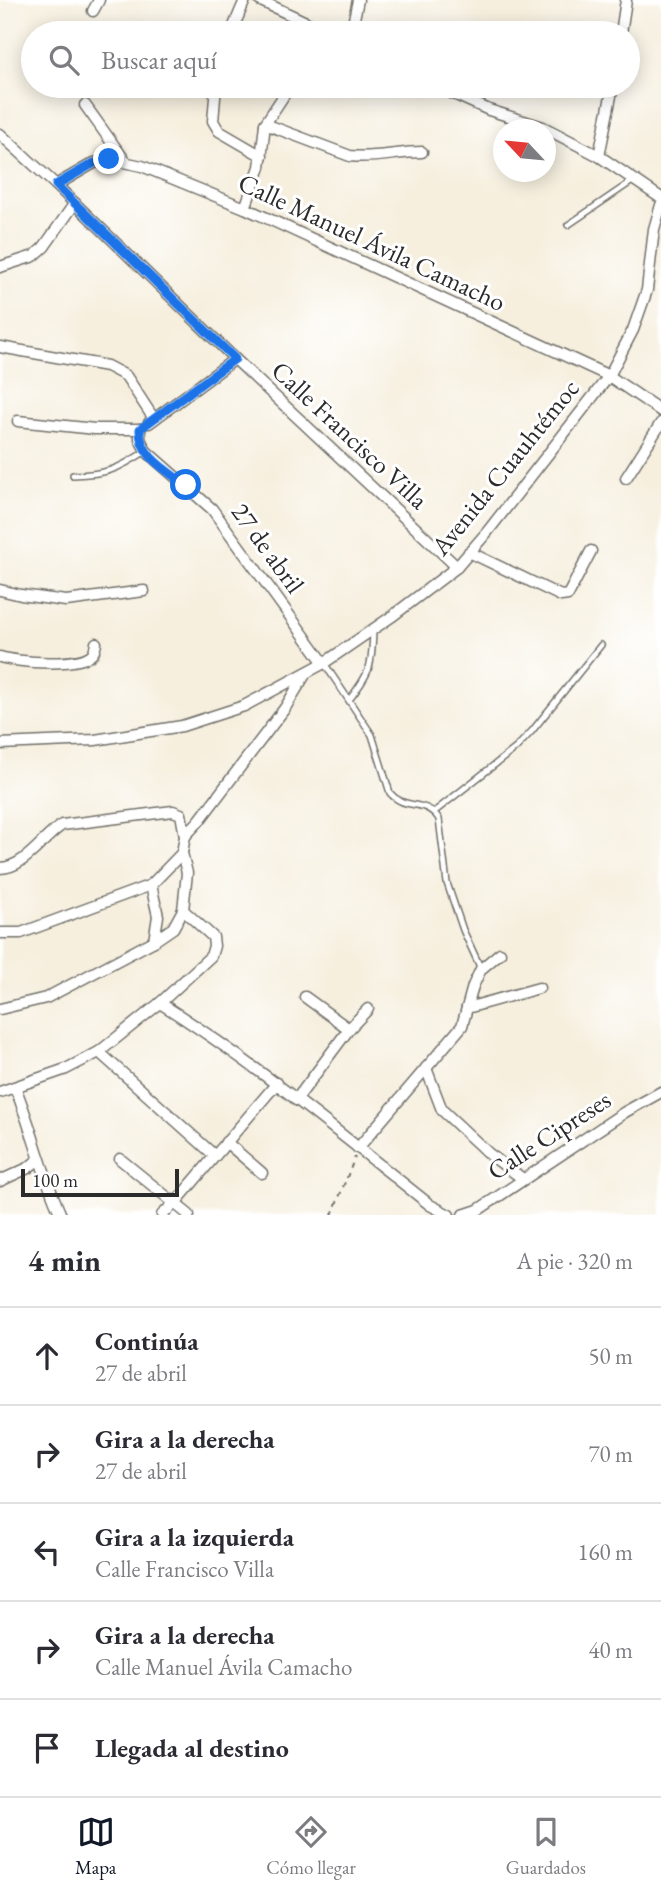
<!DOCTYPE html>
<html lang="es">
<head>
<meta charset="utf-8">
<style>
	:root { --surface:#fff; --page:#f7f7f7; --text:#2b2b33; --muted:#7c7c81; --line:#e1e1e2; --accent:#111827 }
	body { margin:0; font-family:"EB Garamond",serif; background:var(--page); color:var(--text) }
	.compass { position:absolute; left:493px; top:119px; width:63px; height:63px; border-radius:50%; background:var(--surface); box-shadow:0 4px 18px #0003; rotate:296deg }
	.scale { position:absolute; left:21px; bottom:18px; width:158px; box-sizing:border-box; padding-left:7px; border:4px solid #2b2b2b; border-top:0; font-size:19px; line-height:24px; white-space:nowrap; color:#2b2b2b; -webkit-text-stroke:5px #fff; paint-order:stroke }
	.stop { position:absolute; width:21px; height:21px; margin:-16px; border:5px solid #1a73e8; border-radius:50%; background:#fff }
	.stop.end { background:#1a73e8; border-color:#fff; box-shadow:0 2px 7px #0008 }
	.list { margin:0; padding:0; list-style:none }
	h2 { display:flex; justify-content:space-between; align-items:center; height:91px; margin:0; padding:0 28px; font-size:30px }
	h2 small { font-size:23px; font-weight:400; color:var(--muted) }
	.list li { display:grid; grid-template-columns:46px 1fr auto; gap:21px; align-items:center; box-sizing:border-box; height:98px; padding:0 28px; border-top:2px solid var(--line) }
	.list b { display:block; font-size:26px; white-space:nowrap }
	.list p { margin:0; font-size:23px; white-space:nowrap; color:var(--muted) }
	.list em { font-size:23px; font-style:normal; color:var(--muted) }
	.icon { flex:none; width:38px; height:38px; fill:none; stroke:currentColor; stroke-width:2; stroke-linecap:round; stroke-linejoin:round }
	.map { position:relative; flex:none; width:661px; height:1215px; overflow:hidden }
	.search { position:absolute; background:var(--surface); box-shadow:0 4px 18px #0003; left:21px; right:21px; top:21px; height:77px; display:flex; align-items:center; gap:18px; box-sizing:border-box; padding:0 24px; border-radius:38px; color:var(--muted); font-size:26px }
	.sheet { height:581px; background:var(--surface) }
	nav { display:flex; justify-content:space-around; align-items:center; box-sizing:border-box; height:98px; border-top:2px solid var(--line); background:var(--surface); font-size:19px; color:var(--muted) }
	nav a { display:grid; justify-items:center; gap:4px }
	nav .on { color:var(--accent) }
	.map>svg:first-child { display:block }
</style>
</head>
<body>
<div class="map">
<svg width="661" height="1215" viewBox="0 0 661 1215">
	<rect width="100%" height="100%" fill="#fff"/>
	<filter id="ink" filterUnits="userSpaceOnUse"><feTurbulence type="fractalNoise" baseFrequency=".0143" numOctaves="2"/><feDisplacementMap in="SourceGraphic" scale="14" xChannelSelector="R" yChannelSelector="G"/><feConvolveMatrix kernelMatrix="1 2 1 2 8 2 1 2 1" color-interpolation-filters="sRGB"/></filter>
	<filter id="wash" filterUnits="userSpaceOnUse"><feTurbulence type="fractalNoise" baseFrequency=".00686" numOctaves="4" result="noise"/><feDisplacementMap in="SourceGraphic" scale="28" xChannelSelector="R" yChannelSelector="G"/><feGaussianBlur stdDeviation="1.57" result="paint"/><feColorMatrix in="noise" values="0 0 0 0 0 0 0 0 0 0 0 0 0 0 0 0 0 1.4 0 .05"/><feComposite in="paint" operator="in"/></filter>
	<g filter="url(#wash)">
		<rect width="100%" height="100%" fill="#f6efde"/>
	</g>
	<g filter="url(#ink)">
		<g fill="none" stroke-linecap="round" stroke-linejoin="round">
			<g stroke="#72706a" stroke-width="8">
				<g id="service">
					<path d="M568 225 634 180"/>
					<path d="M73 475C107 474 117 470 146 451"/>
					<path d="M324 663 372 735 390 793C405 811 425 798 439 819L447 883 463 930 481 969"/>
					<path d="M349 700C371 672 372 666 373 630"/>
					<path d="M434 812 516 748 532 731 601 645"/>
				</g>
			</g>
			<g stroke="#72706a" stroke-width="13">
				<g id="minor">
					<path d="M259 0 329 33"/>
					<path d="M93 11 99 0"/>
					<path d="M231 33 245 0"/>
					<path d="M351 33 358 0"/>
					<path d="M621 33 626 0"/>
					<path d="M216 86 213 121 219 131 262 156"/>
					<path d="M436 86 489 110 543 127 599 156 661 198"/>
					<path d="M85 105 125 161"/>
					<path d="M265 124 350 156C374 159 397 152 422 152"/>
					<path d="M0 134 56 185 235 359 457 567"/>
					<path d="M599 156 613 86"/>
					<path d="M56 185 94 163 109 159 142 166 245 208 609 376 661 411"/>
					<path d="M245 208 260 167 265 124 290 86"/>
					<path d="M0 267 34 256 44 247 75 203"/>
					<path d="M0 347 107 366 126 376 154 419"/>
					<path d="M18 421 95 429H140"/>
					<path d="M149 423 235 359"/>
					<path d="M140 429V439L146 451 212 509 324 663"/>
					<path d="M626 478 661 423"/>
					<path d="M469 552 561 596 568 595 591 551"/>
					<path d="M0 590 21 595 66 601 144 591"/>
					<path d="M0 657C17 662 81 668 93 653 94 652 96 645 96 643"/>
					<path d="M0 744 95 740 182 726 244 706 324 663 391 617 457 567 488 531 609 376 633 330 647 290 654 229 661 205"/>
					<path d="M185 836 199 821 285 708 306 673"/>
					<path d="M0 868C26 867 42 838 62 825L173 811 181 814 185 836 182 853 187 873 183 910 173 928 154 941 46 998 0 1009"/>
					<path d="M151 885 158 916 154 941"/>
					<path d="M0 933H21L151 885 182 853"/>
					<path d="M305 997 349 1029"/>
					<path d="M160 1003 211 956 214 946 213 937 183 910"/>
					<path d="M467 1008 539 988"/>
					<path d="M99 1052 214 1155"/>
					<path d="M426 1068 442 1110 488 1153 523 1179"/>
					<path d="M15 1087C32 1129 42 1174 61 1215"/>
					<path d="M0 1092 66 1069 99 1052 160 1003C255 1063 342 1135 430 1205L449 1215"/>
					<path d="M296 1100 349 1029 368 1009"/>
					<path d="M226 1142 262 1173"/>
					<path d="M358 1148 462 1026 473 986 481 969 500 953"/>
					<path d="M120 1159 189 1215"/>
					<path d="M0 1181 28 1168 39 1159"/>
					<path d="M162 1215 176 1202 277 1083"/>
					<path d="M463 1215 478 1210 625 1112 661 1092"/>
				</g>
			</g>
			<path stroke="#72706a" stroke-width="2" stroke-dasharray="5 5" stroke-linecap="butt" d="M332 1215 355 1157"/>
			<use href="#service" stroke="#fff" stroke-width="5"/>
			<use href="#minor" stroke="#fff" stroke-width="10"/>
		</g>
	</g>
	<g fill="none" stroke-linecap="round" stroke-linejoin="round" filter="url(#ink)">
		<path stroke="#1a73e8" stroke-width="9" d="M109 159 94 163 56 185 235 359 140 429C139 456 166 470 186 485"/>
	</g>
	<g text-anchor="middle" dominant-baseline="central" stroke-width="6" stroke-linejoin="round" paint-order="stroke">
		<g font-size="26" fill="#2b2b2b" stroke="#fff">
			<text transform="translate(372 242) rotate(25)">Calle Manuel Ávila Camacho</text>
			<text transform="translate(350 435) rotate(43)">Calle Francisco Villa</text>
			<text transform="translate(505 467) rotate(-51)">Avenida Cuauhtémoc</text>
			<text transform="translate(268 548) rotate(54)">27 de abril</text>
			<text transform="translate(549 1135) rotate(-33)">Calle Cipreses</text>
		</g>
	</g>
</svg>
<svg class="compass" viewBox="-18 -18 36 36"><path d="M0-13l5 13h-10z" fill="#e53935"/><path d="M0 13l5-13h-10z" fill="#7c7c81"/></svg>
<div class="scale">100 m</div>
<div class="stop" style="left:186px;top:485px"></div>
<div class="stop end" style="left:109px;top:159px"></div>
<div class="search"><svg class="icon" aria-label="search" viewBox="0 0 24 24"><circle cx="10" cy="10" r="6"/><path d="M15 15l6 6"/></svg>Buscar aquí</div>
</div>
<section class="sheet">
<h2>4 min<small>A pie · 320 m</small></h2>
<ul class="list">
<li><svg class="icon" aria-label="ahead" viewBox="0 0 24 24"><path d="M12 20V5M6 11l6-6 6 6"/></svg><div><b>Continúa</b><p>27 de abril</p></div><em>50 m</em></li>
<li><svg class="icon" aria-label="right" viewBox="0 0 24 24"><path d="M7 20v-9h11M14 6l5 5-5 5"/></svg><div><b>Gira a la derecha</b><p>27 de abril</p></div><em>70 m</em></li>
<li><svg class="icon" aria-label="left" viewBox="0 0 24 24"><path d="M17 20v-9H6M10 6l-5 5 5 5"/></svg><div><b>Gira a la izquierda</b><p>Calle Francisco Villa</p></div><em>160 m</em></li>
<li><svg class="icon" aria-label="right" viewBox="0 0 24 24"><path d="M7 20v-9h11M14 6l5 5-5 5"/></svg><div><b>Gira a la derecha</b><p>Calle Manuel Ávila Camacho</p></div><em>40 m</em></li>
<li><svg class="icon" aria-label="arrive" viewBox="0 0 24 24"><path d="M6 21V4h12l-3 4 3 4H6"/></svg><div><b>Llegada al destino</b></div></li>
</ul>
</section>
<nav>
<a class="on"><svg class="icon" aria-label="map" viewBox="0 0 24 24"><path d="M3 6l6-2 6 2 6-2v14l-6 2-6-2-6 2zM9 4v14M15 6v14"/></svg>Mapa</a>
<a><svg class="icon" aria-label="directions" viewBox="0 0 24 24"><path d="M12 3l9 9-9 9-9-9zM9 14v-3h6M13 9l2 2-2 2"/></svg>Cómo llegar</a>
<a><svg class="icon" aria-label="saved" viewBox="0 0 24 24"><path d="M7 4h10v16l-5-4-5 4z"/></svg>Guardados</a>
</nav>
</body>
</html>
